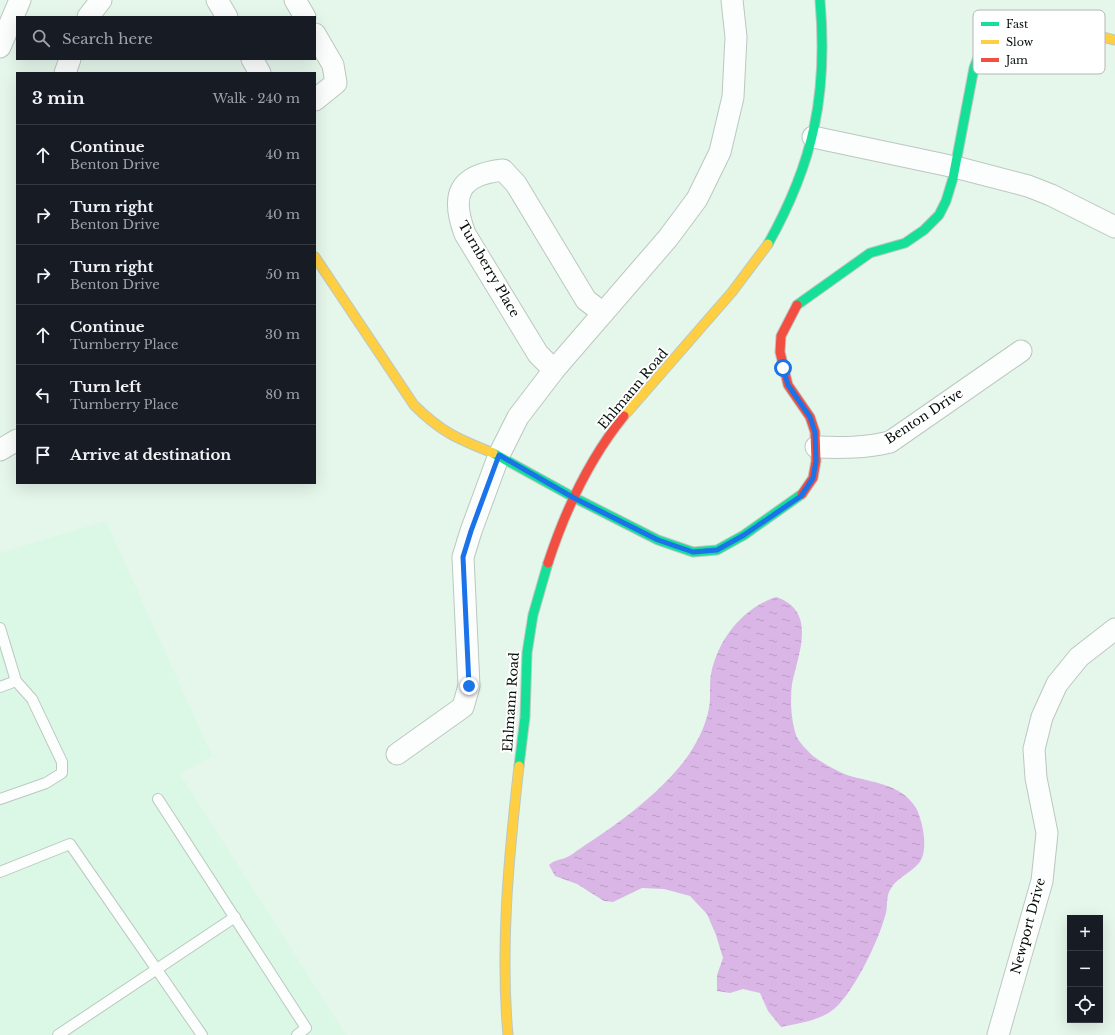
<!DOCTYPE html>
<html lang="en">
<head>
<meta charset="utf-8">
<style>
	:root { --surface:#171b24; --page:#242831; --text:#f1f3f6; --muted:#9ea1a6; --line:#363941 }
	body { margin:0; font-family:"Libre Baskerville",serif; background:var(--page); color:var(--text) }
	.controls { position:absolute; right:12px; bottom:12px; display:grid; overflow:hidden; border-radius:0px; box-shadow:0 4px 16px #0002 }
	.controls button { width:36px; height:36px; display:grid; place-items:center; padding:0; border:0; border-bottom:1px solid var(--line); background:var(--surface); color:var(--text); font:20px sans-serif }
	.stop { position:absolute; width:12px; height:12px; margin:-9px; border:3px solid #1a73e8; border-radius:50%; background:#fff }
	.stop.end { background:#1a73e8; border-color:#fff; box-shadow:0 1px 4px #0008 }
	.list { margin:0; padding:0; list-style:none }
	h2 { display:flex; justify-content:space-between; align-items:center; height:52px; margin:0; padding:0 16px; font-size:17px }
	h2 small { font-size:13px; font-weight:400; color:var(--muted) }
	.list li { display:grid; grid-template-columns:26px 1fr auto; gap:12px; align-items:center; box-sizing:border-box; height:60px; padding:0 16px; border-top:1px solid var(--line) }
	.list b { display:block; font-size:15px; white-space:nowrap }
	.list p { margin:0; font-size:13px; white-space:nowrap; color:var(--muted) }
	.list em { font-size:13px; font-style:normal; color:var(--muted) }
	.icon { flex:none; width:22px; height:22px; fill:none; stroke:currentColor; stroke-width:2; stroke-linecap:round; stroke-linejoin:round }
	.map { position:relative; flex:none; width:1115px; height:1035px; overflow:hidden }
	.search { position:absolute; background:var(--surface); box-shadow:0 4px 16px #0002; left:16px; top:16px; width:300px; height:44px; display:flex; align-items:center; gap:10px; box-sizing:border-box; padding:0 14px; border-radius:0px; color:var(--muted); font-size:15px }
	.panel { position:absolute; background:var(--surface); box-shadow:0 4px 16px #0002; left:16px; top:72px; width:300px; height:412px; border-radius:0px }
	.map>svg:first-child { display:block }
</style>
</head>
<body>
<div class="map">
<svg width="1115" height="1035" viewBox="0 0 1115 1035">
	<defs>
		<pattern id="water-ripples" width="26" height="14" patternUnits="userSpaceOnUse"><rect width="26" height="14" fill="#dab6e7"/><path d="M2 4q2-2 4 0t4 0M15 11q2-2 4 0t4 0" fill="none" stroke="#ba9bc5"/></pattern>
	</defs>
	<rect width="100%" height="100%" fill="#e5f6eb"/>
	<path fill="#dbf7e5" d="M106 521 212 756 180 774 346 1035H0V553Z"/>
	<path fill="url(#water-ripples)" d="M776 597C818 611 798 654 792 684 790 700 791 720 796 735 799 743 807 750 813 756 824 764 835 770 847 775 872 783 901 783 916 808 923 821 929 851 919 863 910 874 895 878 889 892 886 899 888 909 885 916 879 940 851 999 830 1012 816 1021 796 1024 781 1027L768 1011 760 993 743 989 730 993 717 991V975L723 958 716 935 707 914 690 896 664 889 642 888 613 902 604 901 577 884 555 876 549 865C555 860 559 860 565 858 571 856 576 851 581 848 619 823 657 796 685 760 696 745 706 726 709 708 711 697 709 685 711 674 718 639 743 608 776 597Z"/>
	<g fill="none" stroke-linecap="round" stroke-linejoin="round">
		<g stroke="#bbc8c0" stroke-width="12">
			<g id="lane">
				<path d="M0 628 16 681 32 699 62 762V773L46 783 0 799"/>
				<path d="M0 687 16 681"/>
				<path d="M158 799 306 1028 297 1035"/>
				<path d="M0 872 70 844 202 1035"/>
				<path d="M58 1035 235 917"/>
			</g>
		</g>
		<g stroke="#bbc8c0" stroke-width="23">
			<g id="street">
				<path d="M217 0 227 17"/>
				<path d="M295 0 305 17"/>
				<path d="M88 17 101 0"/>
				<path d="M315 34 333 65 336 83 315 100"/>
				<path d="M0 47 20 0"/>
				<path d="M252 59 260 73"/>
				<path d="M65 73 70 59"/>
				<path d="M813 137 955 167 1028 186 1051 195 1115 227"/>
				<path d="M554 370 538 354 465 234C450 194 459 175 503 170L516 184 586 300 603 313"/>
				<path d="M816 447C842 448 865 448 890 442L1021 351"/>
				<path d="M0 450 17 440"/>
				<path d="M397 754 463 707 469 686 463 557 471 531 499 455 518 417 554 370 668 238 697 199 720 152 733 97 736 37 732 0"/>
				<path d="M998 1035 1042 881 1047 833 1036 778 1034 749 1042 717 1057 684 1079 657 1115 629"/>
			</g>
		</g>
		<g stroke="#bbc8c0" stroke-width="11">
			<g id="fast">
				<path d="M768 244C814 162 828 94 820 0"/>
				<path d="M797 305 870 253 905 243 924 230 939 215 946 201 953 178 974 68 981 50 990 37"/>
				<path d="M493 453 575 498 658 540 693 552 717 550 744 535 802 494"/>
				<path d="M519 766 525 717 527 653 533 615 548 563"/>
			</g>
		</g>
		<g stroke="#bbc8c0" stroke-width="11">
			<g id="slow">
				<path d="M990 37C1011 8 1086 34 1115 40"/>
				<path d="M315 257 414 405C441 432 458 439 493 453"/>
				<path d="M624 416 732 292 768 244"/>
				<path d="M508 1035C500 946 509 855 519 766"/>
			</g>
		</g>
		<g stroke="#bbc8c0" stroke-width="11">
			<g id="jam">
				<path d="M797 305 781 336 780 352 788 385 810 417 815 432 816 461 813 478 802 494"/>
				<path d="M548 563C565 511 590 458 624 416"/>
			</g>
		</g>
		<use href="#lane" stroke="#fbfefc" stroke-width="10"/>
		<use href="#street" stroke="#fbfefc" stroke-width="21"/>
		<use href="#fast" stroke="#16e098" stroke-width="9"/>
		<use href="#slow" stroke="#ffcf43" stroke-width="9"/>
		<use href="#jam" stroke="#f24e42" stroke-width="9"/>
	</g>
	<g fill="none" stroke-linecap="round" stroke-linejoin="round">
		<path stroke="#1a73e8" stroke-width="5" d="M469 686 463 557 471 531 499 455 574 498 658 540 693 552 717 550 744 535 801 496 813 478 816 461 815 432 810 417 788 385 783 368"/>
	</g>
	<g text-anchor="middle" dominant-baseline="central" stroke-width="4" stroke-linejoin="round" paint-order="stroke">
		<g font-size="13" fill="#050f09" stroke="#fff">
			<text transform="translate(489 269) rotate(60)">Turnberry Place</text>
			<text transform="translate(633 389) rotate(-50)">Ehlmann Road</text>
			<text transform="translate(924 416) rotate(-33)">Benton Drive</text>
			<text transform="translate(511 702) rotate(-86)">Ehlmann Road</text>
			<text transform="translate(1028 926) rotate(-75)">Newport Drive</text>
		</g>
	</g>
	<rect x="973" y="10" width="132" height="64" rx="6" fill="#fff" stroke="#b4b7b5" stroke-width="1"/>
	<rect x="981" y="22" width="18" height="4" fill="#16e098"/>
	<rect x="981" y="40" width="18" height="4" fill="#ffcf43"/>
	<rect x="981" y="58" width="18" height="4" fill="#f24e42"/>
	<g font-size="11" fill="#050f09">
		<text x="1006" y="28">Fast</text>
		<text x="1006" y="46">Slow</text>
		<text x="1006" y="64">Jam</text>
	</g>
</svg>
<div class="controls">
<button>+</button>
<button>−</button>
<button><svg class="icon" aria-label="locate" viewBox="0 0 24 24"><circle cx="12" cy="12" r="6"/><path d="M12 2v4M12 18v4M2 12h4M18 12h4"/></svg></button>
</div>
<div class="stop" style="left:783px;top:368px"></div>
<div class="stop end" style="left:469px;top:686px"></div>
<div class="search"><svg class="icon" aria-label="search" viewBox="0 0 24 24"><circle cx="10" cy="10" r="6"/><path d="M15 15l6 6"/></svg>Search here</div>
<section class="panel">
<h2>3 min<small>Walk · 240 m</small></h2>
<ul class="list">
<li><svg class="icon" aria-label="ahead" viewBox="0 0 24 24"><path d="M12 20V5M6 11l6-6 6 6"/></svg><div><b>Continue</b><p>Benton Drive</p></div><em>40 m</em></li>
<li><svg class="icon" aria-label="right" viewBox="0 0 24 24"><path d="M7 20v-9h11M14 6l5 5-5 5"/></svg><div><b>Turn right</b><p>Benton Drive</p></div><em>40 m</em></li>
<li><svg class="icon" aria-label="right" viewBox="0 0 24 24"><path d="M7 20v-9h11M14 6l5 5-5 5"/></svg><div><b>Turn right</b><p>Benton Drive</p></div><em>50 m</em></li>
<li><svg class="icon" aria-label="ahead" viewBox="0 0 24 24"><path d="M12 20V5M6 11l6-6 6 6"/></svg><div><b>Continue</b><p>Turnberry Place</p></div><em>30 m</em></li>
<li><svg class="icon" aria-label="left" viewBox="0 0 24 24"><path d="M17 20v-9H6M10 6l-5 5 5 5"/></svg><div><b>Turn left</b><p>Turnberry Place</p></div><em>80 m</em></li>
<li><svg class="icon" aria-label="arrive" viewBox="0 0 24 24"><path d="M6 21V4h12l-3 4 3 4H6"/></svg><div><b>Arrive at destination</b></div></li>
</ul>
</section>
</div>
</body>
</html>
